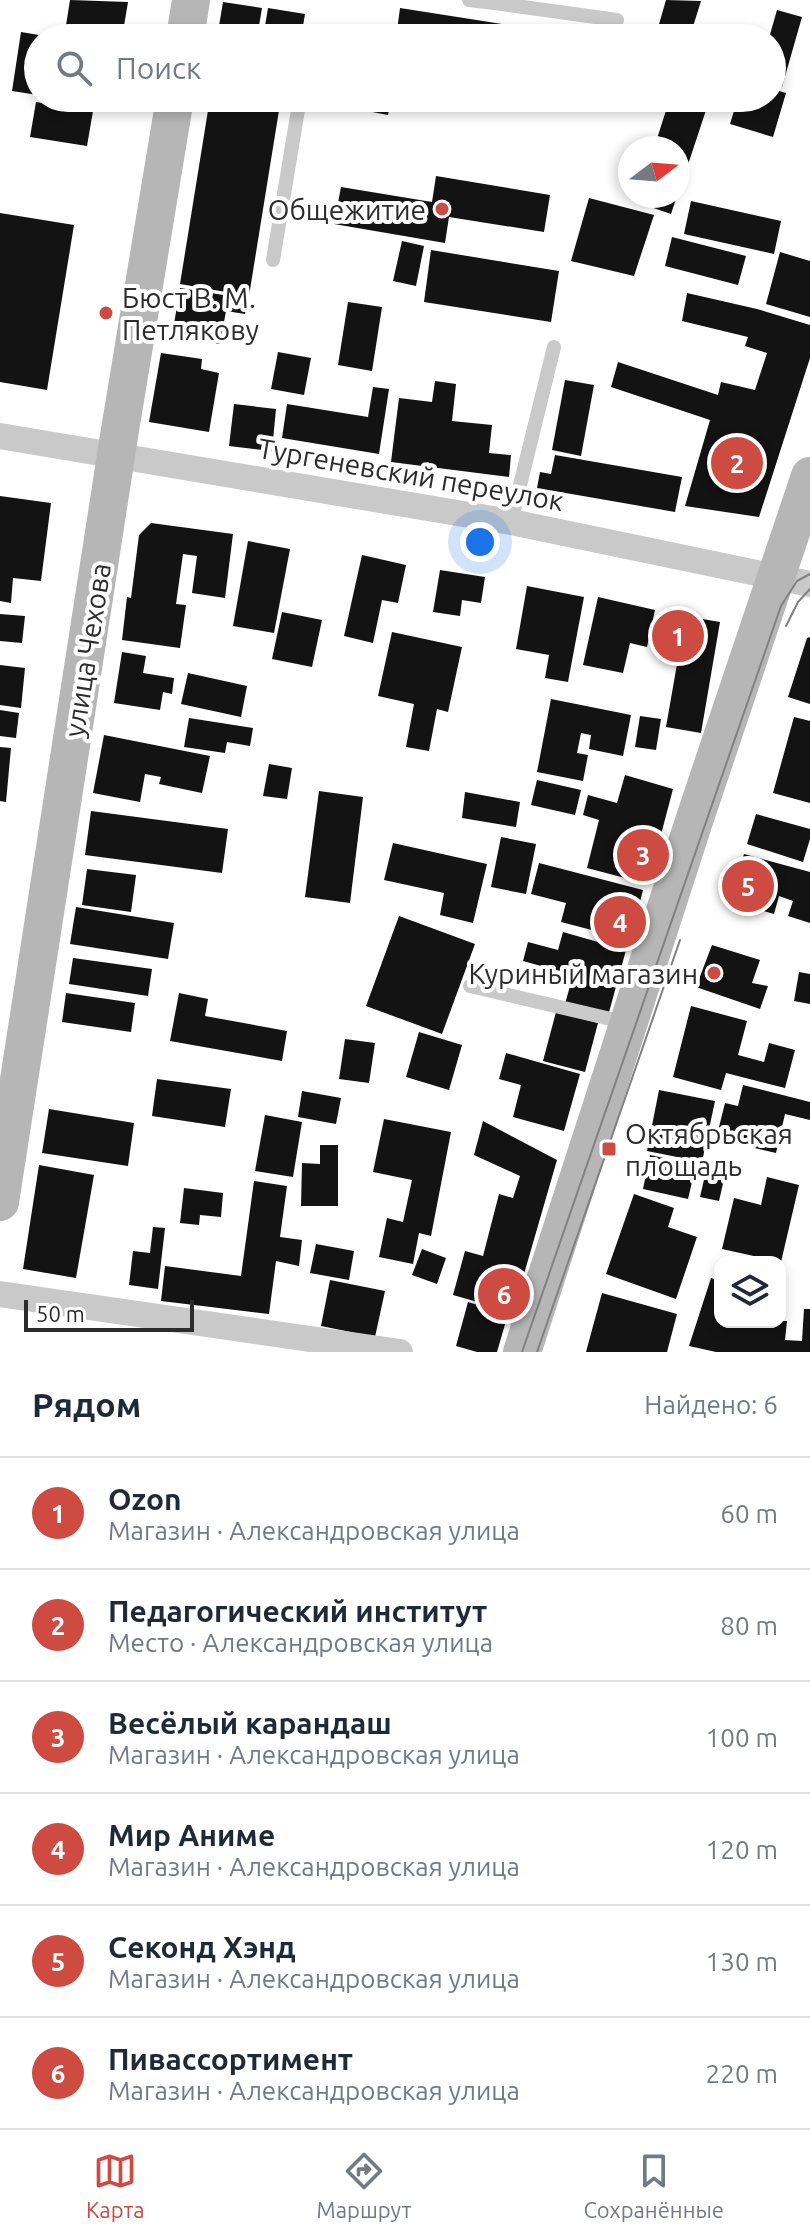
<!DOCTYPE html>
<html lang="ru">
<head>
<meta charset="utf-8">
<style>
	:root { --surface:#fff; --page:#f2f2f3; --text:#1f2937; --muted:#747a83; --line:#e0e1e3; --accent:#ce4b42 }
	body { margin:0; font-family:Ubuntu,sans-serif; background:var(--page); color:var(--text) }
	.controls { position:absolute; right:24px; bottom:24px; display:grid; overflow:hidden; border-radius:16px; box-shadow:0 4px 12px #0003 }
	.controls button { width:72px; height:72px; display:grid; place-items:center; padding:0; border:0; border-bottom:2px solid var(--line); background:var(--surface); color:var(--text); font:40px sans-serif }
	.compass { position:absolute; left:618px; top:136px; width:72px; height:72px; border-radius:50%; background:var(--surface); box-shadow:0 4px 12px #0003; rotate:74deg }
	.scale { position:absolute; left:24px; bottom:20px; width:170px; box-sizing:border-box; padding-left:8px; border:4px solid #2c2c2c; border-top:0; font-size:22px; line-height:28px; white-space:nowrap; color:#2c2c2c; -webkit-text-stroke:6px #fff; paint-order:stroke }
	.you { position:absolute; left:480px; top:542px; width:28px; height:28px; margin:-20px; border:6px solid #fff; border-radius:50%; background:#1a73e8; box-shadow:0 0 0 12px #1a73e833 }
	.badge { display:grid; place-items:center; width:52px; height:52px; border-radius:50%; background:var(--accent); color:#fff; font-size:26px; font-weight:700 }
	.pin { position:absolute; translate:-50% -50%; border:4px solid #fff; box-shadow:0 2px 8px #0006 }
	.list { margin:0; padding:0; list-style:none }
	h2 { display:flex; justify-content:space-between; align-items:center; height:104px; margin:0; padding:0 32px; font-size:34px }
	h2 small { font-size:26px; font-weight:400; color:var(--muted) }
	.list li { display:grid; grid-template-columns:52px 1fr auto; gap:24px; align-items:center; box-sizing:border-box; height:112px; padding:0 32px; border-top:2px solid var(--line) }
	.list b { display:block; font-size:30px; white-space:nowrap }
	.list p { margin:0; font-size:26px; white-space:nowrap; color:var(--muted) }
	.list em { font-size:26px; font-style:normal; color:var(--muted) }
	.icon { flex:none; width:44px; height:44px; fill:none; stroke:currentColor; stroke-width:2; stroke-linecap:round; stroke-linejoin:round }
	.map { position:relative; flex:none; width:810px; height:1352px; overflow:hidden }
	.search { position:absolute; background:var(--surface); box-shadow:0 4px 12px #0003; left:24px; right:24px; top:24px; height:88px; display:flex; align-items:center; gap:20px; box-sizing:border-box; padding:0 28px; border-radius:44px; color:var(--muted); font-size:30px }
	.sheet { height:776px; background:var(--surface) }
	nav { display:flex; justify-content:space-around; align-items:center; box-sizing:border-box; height:112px; border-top:2px solid var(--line); background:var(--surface); font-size:22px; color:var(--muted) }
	nav a { display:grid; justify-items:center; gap:4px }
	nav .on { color:var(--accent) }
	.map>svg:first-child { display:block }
</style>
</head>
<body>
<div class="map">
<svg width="810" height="1352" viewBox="0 0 810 1352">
	<rect width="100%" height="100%" fill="#fff"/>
	<g fill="#131313">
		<path d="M70 0 128 2 122 38H64Z"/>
		<path d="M666 0 701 1 691 33 706 38H655Z"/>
		<path d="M223 2 262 8 257 38H217Z"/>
		<path d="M268 8 305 14 301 38H263Z"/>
		<path d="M400 8 578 36V38H396Z"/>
		<path d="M777 10 802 17 782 87 772 84V38H769Z"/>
		<path d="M21 32 45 36 38 38V95L12 91Z"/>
		<path d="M772 89 786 93 773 137 730 124 738 98H772Z"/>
		<path d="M66 98H113L111 107Z"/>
		<path d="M210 98H281L249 296 180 284Z"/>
		<path d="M326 98H391L388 115 325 103Z"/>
		<path d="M670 98H710L679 192 678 148H654Z"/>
		<path d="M36 102 93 111 87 146 30 137Z"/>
		<path d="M436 176 550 195 544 232 449 217 445 243 334 224 341 187 432 202Z"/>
		<path d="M638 196H677L671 214 636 202Z"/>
		<path d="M589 198 654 215 634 276 571 261Z"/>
		<path d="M691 201 781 221 774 254 684 234Z"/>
		<path d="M0 213 74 225 47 390 0 382Z"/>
		<path d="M672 237 746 256 738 285 665 266Z"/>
		<path d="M402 241 424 246 416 286 393 281Z"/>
		<path d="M431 250 559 271 551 322 424 302Z"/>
		<path d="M780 252 810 261V317L766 304Z"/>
		<path d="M180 288 248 299 245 314 226 311 220 344 172 336Z"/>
		<path d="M687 293 757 309 810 325V358L759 517 685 506 710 420 611 387 618 362 718 395 721 382 755 390 767 353 745 346 748 337 682 321Z"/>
		<path d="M348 302 382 307 372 371 338 365Z"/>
		<path d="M278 352 311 358 304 395 271 389Z"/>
		<path d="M161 353 202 359 201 369 219 373 209 432 149 422Z"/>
		<path d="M565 380 594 385 581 456 552 450Z"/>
		<path d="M435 381 456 384 452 421 492 425 489 453 511 455 509 477 391 462 399 398 432 402Z"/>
		<path d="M373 387 389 389 379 454 282 438 287 404 368 417Z"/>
		<path d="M234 404 276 409 272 451 229 446Z"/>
		<path d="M555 455 682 477 675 512 537 488 540 472 551 474Z"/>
		<path d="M0 496 51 503 41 581 13 578 11 603 0 601Z"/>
		<path d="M151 523 233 534 225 598 192 593 197 556 183 554 176 604 186 605 180 648 122 640 127 597 131 598 139 535Z"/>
		<path d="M248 541 290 549 274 633 233 626Z"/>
		<path d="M362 555 406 565 398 603 382 600 373 643 344 636Z"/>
		<path d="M440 570 485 577 481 603 462 600 460 616 433 612Z"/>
		<path d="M527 586 584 597 568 682 545 678 549 655 516 649Z"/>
		<path d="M598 597 655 610 647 647 630 643 623 673 583 665Z"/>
		<path d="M282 612 322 620 312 667 272 659Z"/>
		<path d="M661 612 720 622 701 733 666 727 680 647 656 643Z"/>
		<path d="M0 614 25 616 22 643 0 641Z"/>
		<path d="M392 632 462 647 448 712 437 709 429 751 406 747 414 704 378 696Z"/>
		<path d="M810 637V704L788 697 807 638Z"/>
		<path d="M122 652 146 656 143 673 174 678 172 694 163 692 160 710 114 703Z"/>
		<path d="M0 665 25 668 21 708 0 705Z"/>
		<path d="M188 673 247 686 241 717 181 704Z"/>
		<path d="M551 699 631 715 623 756 589 749 591 735 581 733 577 753 588 755 583 781 537 772Z"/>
		<path d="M0 710 19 713 16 738 0 736Z"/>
		<path d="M640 716 661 719 656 750 635 747Z"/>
		<path d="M794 717 810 721V803L773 793Z"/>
		<path d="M189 718 253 728 250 746 227 742 225 753 184 747Z"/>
		<path d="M104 735 210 756 202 793 159 784 161 777 145 774 140 802 93 793Z"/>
		<path d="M0 747 11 748 6 802 0 801Z"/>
		<path d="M269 764 292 768 287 799 263 796Z"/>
		<path d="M625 775 673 789 648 884 587 868 599 820 583 815 588 795 617 803Z"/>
		<path d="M537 780 581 790 575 815 531 805Z"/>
		<path d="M319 791 363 797 350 903 305 897Z"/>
		<path d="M465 792 520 802 516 827 462 818Z"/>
		<path d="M91 811 228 829 222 873 85 855Z"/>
		<path d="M756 814 810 829V839L803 862 747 844Z"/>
		<path d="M501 837 536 844 526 894 491 887Z"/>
		<path d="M393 843 487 864 473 923 440 915 444 893 384 880Z"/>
		<path d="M744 854 810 872V923L788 916 793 901 779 896 774 914 729 901Z"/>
		<path d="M539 863 643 890 630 940 561 922 566 903 531 894Z"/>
		<path d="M87 869 136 875 131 912 82 905Z"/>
		<path d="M76 907 174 923 168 959 70 944Z"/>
		<path d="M399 916 475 944 442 1034 366 1006Z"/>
		<path d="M563 932 626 950 608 1016 565 1004 573 975 523 961 528 942 558 950Z"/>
		<path d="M712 945 760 960 752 983 768 986 760 1009 696 987Z"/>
		<path d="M73 958 152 969 148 996 69 984Z"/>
		<path d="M799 972 810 974V1004L794 1001Z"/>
		<path d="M66 993 135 1003 131 1032 62 1022Z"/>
		<path d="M179 993 208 999 205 1016 287 1031 282 1061 170 1041Z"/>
		<path d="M691 1006 747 1021 738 1055 764 1062 769 1043 795 1050 785 1088 726 1073 721 1090 673 1077Z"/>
		<path d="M556 1012 598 1023 585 1072 543 1061Z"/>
		<path d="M419 1032 462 1045 449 1090 406 1077Z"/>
		<path d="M345 1039 375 1043 369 1083 339 1079Z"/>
		<path d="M506 1053 580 1074 564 1131 513 1117 521 1085 499 1079Z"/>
		<path d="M157 1079 231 1089 225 1127 152 1116Z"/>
		<path d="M743 1085 810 1102V1120L785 1114 776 1153 716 1139 725 1103 738 1106Z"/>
		<path d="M659 1090 715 1101 702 1162 647 1151Z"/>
		<path d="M302 1091 341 1098 336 1124 298 1117Z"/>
		<path d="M49 1109 134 1123 128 1166 42 1153Z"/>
		<path d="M265 1115 302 1122 293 1177 255 1171Z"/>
		<path d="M384 1119 451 1132 431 1236 419 1233 413 1264 379 1257 387 1218 403 1222 412 1180 373 1172Z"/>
		<path d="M483 1121 557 1160 513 1312 453 1295 465 1251 483 1256 499 1194 513 1198 520 1176 474 1155Z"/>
		<path d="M320 1145H338V1206H301L302 1163 320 1164Z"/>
		<path d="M650 1155 696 1165 688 1199 643 1189Z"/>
		<path d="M39 1165 94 1175 76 1278 23 1269Z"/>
		<path d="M706 1171 725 1175 719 1201 700 1197Z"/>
		<path d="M767 1177 799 1185 781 1262 722 1249 734 1198 761 1205Z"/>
		<path d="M254 1181 287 1186 280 1237 302 1240 299 1266 276 1261 269 1314 161 1301 165 1266 241 1276Z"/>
		<path d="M184 1188 223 1193 221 1217 200 1215 199 1225 180 1223Z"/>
		<path d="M634 1194 674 1208 668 1227 697 1237 676 1299 606 1274Z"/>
		<path d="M153 1227 165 1228 158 1289 129 1285 133 1251 150 1253Z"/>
		<path d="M316 1244 354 1251 349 1280 310 1273Z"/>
		<path d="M422 1249 446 1258 437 1284 412 1275Z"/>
		<path d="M711 1278 720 1281V1322L787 1321 785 1340 802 1341 804 1309H810V1352H716L689 1346Z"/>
		<path d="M330 1280 385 1291 375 1337 321 1326Z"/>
		<path d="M602 1293 677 1314 667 1352H586Z"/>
		<path d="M468 1302 508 1314 497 1352H477L456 1346Z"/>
	</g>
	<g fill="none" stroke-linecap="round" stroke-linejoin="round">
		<g stroke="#c9c9c9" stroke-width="14">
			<path d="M469 0 495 3"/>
			<path d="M496 0 495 3 617 20"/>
			<path d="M273 260 300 98"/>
			<path d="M511 522 554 347"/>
			<path d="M470 986 628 1023"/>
		</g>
		<g stroke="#c9c9c9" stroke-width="26">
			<path d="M0 436 511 522 810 584"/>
			<path d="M0 1294 400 1352"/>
		</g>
		<g stroke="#b6b6b6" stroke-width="38">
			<path d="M185 38 191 0"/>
			<path d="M0 1202 120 430 175 98"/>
			<path d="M522 1352 696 815 810 476"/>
		</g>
		<g stroke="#818181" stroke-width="2">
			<path d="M786 626 798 602 810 589"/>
			<path d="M522 1352 781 606 797 581 810 574"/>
			<path d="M537 1352 680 940"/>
		</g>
	</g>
	<g fill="#ce4b42" stroke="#fff" stroke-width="3">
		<circle cx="442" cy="209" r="8"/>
		<circle cx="106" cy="313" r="8"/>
		<circle cx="714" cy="973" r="8"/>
		<rect x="601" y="1141" width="16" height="16" rx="4"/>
	</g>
	<g text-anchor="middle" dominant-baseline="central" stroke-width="8" stroke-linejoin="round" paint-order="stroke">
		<g font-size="28" fill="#2c2c2c" stroke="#fff" text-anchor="end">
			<text x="426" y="209">Общежитие</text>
			<text x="122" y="297" text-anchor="start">Бюст В. М.<tspan x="122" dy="32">Петлякову</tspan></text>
			<text x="698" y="973">Куриный магазин</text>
			<text x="625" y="1133" text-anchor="start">Октябрьская<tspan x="625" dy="32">площадь</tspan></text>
		</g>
		<g font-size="28" fill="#2c2c2c" stroke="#fff">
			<text transform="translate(411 474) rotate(10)">Тургеневский переулок</text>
			<text transform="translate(87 650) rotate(-81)">улица Чехова</text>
		</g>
	</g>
</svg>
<div class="controls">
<button><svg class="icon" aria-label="layers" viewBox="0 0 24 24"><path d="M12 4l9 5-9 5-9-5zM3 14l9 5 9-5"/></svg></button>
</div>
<svg class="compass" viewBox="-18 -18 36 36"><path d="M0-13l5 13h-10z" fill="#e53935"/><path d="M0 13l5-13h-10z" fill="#747a83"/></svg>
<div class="scale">50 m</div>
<div class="you"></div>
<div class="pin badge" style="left:678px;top:636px">1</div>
<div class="pin badge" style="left:737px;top:463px">2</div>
<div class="pin badge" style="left:643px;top:855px">3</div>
<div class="pin badge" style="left:620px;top:922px">4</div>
<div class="pin badge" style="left:748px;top:886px">5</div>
<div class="pin badge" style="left:504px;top:1294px">6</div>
<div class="search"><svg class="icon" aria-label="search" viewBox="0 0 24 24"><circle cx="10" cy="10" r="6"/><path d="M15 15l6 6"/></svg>Поиск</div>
</div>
<section class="sheet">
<h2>Рядом<small>Найдено: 6</small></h2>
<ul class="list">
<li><span class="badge">1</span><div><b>Ozon</b><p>Магазин · Александровская улица</p></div><em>60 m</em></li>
<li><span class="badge">2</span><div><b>Педагогический институт</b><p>Место · Александровская улица</p></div><em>80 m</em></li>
<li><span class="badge">3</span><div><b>Весёлый карандаш</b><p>Магазин · Александровская улица</p></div><em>100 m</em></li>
<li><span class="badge">4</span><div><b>Мир Аниме</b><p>Магазин · Александровская улица</p></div><em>120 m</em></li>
<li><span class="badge">5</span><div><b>Секонд Хэнд</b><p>Магазин · Александровская улица</p></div><em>130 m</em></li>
<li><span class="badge">6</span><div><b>Пивассортимент</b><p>Магазин · Александровская улица</p></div><em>220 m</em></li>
</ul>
</section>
<nav>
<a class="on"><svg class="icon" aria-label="map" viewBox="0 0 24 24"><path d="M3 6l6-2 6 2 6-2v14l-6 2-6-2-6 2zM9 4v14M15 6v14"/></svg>Карта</a>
<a><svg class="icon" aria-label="directions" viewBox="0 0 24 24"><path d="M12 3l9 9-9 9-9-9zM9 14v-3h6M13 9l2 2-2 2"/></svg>Маршрут</a>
<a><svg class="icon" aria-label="saved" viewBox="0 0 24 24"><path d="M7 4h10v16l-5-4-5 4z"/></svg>Сохранённые</a>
</nav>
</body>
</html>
